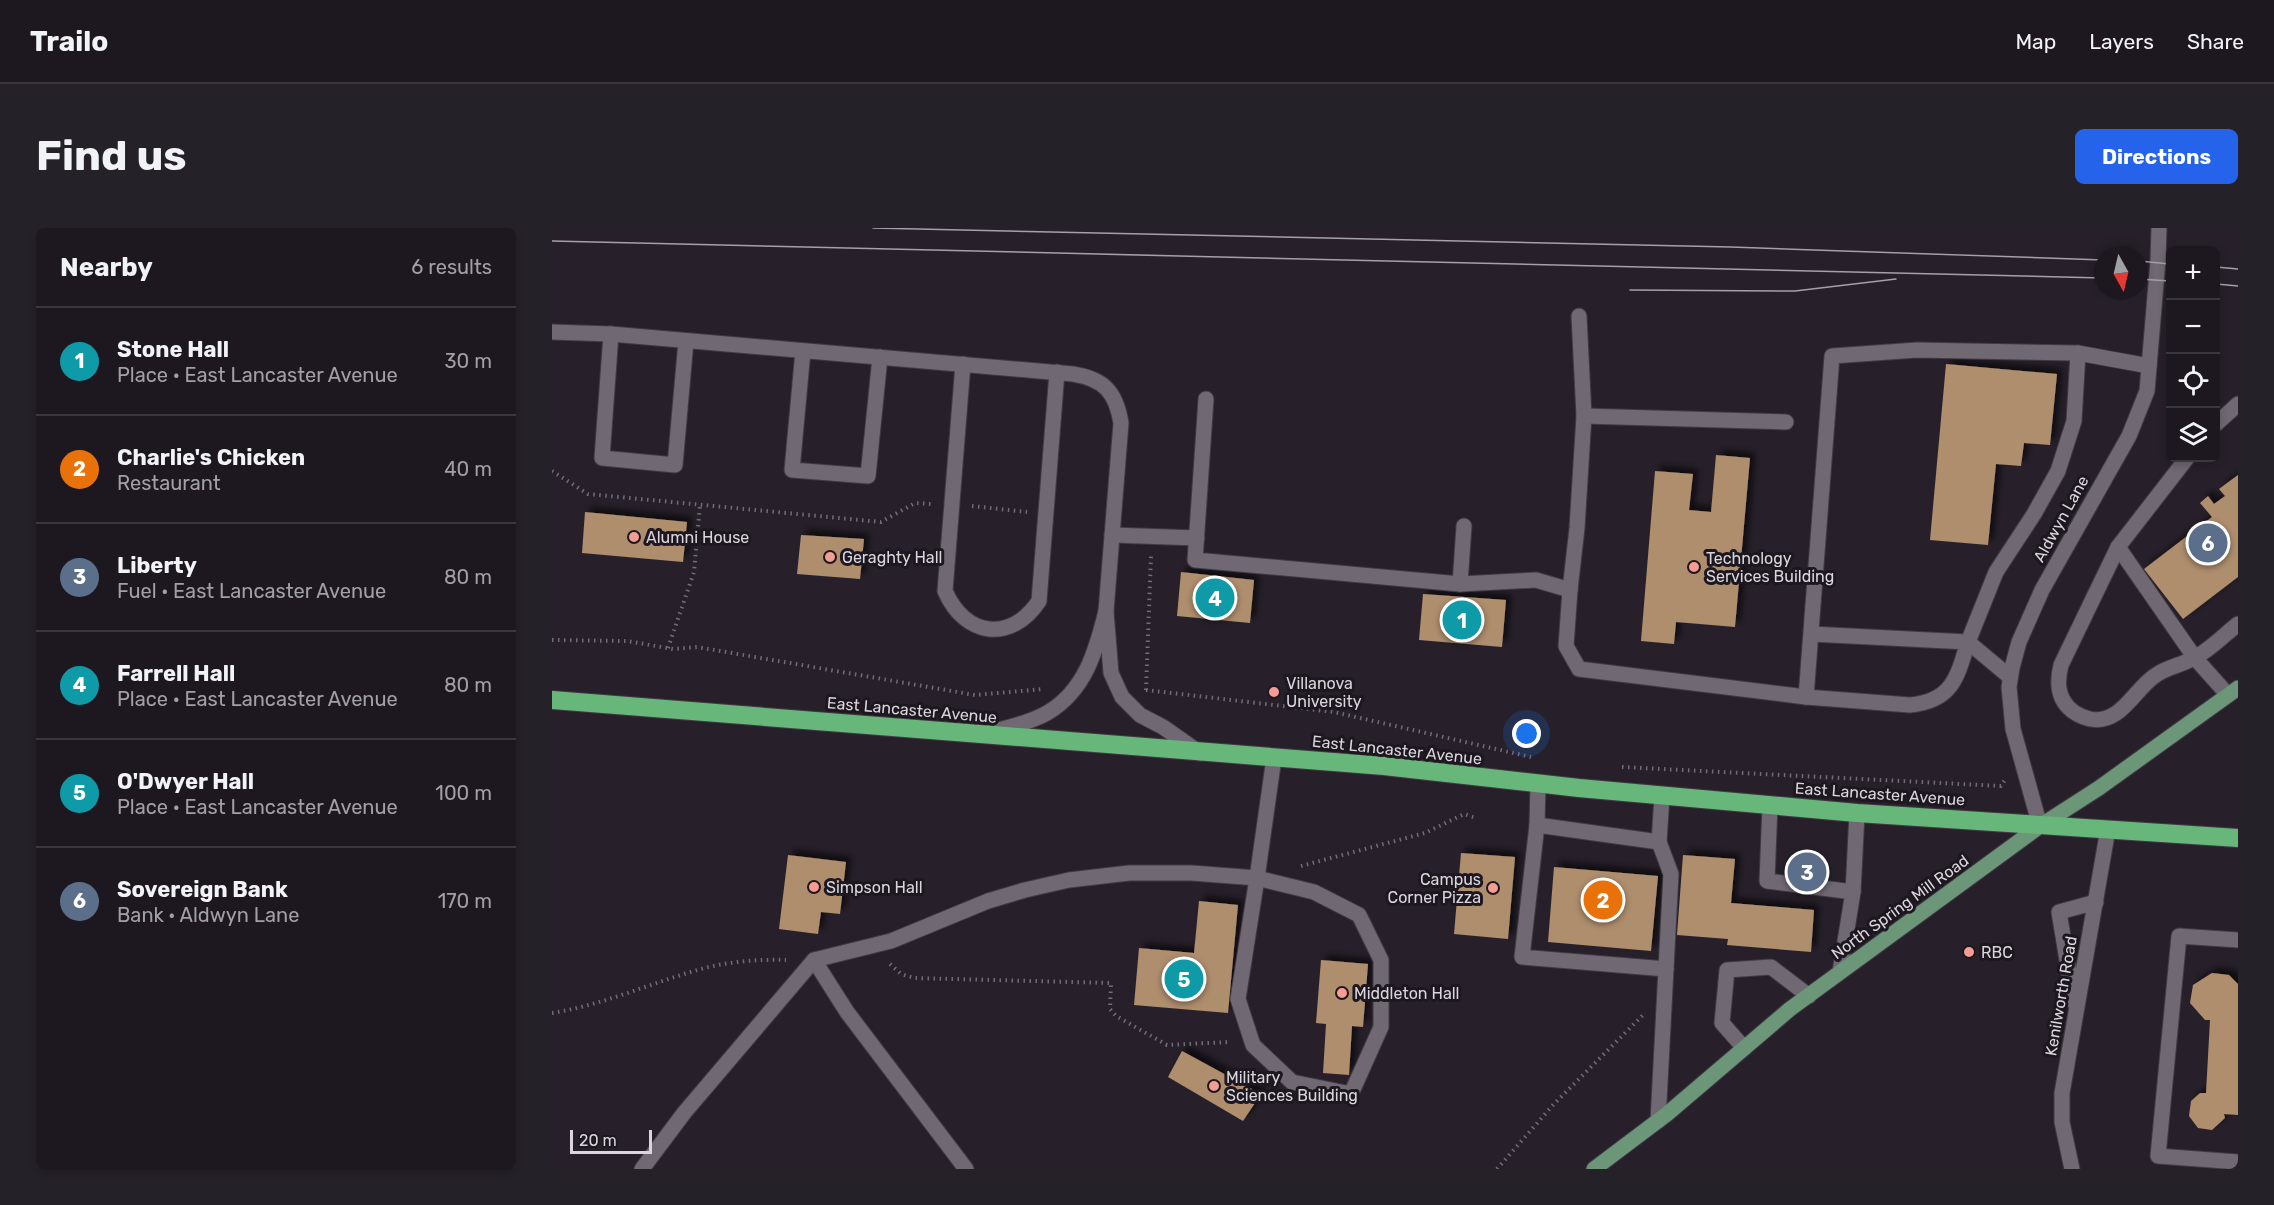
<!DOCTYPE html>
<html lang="en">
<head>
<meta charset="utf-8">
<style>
	:root { --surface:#1d1820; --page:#252129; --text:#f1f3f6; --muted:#a0a0a5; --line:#3b373e; --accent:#2563eb }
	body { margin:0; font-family:Rubik,sans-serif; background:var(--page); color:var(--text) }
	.controls { position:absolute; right:18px; top:18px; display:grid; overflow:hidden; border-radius:9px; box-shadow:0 3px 9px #0003 }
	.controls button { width:54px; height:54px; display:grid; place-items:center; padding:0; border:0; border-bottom:2px solid var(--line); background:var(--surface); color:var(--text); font:30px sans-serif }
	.compass { position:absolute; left:1542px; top:18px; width:54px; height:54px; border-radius:50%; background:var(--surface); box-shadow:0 3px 9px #0003; rotate:172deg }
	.scale { position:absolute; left:18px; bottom:15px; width:82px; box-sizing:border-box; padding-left:6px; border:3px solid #dbd6dd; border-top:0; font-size:16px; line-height:21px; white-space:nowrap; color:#dbd6dd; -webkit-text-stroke:4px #1d1720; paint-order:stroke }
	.you { position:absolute; left:975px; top:506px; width:21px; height:21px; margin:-15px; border:4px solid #fff; border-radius:50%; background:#1a73e8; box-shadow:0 0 0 9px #1a73e833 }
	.badge { display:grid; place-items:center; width:39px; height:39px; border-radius:50%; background:var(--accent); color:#fff; font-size:20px; font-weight:700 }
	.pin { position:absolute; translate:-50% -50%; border:3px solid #fff; box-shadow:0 2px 6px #0006 }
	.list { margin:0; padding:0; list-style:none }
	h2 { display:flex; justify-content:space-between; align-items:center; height:78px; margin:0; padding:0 24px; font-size:26px }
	h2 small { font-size:20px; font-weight:400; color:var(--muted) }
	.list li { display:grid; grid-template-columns:39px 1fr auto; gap:18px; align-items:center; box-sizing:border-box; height:108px; padding:0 24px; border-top:2px solid var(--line) }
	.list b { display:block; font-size:22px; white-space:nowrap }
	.list p { margin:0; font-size:20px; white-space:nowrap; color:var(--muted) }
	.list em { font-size:20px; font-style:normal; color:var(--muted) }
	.icon { flex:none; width:33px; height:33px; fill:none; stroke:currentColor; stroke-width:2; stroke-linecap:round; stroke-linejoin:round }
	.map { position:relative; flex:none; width:1686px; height:941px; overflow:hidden; border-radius:9px }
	header { display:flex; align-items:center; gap:36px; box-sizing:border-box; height:84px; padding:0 30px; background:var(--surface); border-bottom:2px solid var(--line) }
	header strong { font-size:28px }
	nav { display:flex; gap:33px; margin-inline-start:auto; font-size:21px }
	.intro { display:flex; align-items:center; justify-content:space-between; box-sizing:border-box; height:144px; padding:0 36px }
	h1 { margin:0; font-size:42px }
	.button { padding:15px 27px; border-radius:9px; background:var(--accent); color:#fff; font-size:21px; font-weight:700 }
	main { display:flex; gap:36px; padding:0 36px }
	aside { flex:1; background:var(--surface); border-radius:9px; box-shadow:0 3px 9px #0003 }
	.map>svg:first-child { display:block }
</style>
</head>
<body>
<header>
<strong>Trailo</strong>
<nav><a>Map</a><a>Layers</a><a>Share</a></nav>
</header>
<div class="intro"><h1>Find us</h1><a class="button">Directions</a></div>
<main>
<aside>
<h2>Nearby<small>6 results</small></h2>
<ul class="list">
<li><span class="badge" style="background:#0f9aa8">1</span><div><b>Stone Hall</b><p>Place · East Lancaster Avenue</p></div><em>30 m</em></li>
<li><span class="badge" style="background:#e8710a">2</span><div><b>Charlie's Chicken</b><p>Restaurant</p></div><em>40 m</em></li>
<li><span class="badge" style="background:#5c6f8a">3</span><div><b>Liberty</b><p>Fuel · East Lancaster Avenue</p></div><em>80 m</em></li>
<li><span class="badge" style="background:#0f9aa8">4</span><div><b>Farrell Hall</b><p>Place · East Lancaster Avenue</p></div><em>80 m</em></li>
<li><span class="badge" style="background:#0f9aa8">5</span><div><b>O'Dwyer Hall</b><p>Place · East Lancaster Avenue</p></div><em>100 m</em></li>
<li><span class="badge" style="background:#5c6f8a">6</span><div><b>Sovereign Bank</b><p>Bank · Aldwyn Lane</p></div><em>170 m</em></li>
</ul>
</aside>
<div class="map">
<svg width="1686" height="941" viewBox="0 0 1686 941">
	<defs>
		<filter id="shadow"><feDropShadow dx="5.5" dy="-5.5" stdDeviation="3" flood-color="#0009"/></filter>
	</defs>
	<rect width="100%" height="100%" fill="#27202a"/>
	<g fill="#af8e6e" filter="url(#shadow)">
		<path d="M1394 136 1505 146 1498 217 1472 215 1469 238 1444 236 1436 317 1378 312Z"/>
		<path d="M1164 227 1198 230 1183 399 1124 394 1122 416 1089 413 1103 243 1141 246 1137 282 1159 284Z"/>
		<path d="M1686 247V349L1631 391 1592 341 1660 289 1648 275 1656 268 1662 276 1673 268 1667 261Z"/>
		<path d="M33 284 135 294 131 334 30 325Z"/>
		<path d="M249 307 312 311 308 351 245 346Z"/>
		<path d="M629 344 702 352 698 395 625 388Z"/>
		<path d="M871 366 954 372 950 419 867 412Z"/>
		<path d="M909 625 963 629 956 711 902 706Z"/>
		<path d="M236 627 294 634 288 686 269 684 266 706 227 701Z"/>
		<path d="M1131 627 1183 631 1179 675 1262 682 1259 724 1175 717 1176 711 1125 707Z"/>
		<path d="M1002 639 1106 648 1099 723 996 714Z"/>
		<path d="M647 673 686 677 676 785 582 777 587 720 642 725Z"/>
		<path d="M769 732 816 736 811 799 800 798 797 847 771 845 774 796 764 795Z"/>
		<path d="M1660 745 1677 747 1686 756V887L1672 886 1673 890 1660 902 1646 900 1637 888 1639 873 1648 865H1654L1658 792H1653L1638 775 1641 757Z"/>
		<path d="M630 823 709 866 691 893 616 849Z"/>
	</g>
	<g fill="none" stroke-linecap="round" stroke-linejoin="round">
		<g stroke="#413a43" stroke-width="17">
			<g id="minor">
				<path d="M1027 88 1032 188 1025 300 1018 362 1014 418 1027 441 1254 469"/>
				<path d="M0 104 59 106"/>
				<path d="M134 113 123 237 50 230 59 106 521 146C552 151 564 164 569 195L554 383"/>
				<path d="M251 123 240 242 316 248 328 129"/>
				<path d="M411 136 393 363C413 409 459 415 487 373L505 144"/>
				<path d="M654 171 643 332 908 356 984 352 1018 362"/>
				<path d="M1032 188 1234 194"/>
				<path d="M1664 196 1686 176"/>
				<path d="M1635 230 1566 319 1509 437C1505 453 1505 468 1517 480 1523 486 1530 489 1538 491 1569 497 1582 461 1604 447 1615 439 1630 437 1642 430 1658 422 1672 407 1686 396"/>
				<path d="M560 307 645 310"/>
				<path d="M1566 319 1643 430 1676 467"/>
				<path d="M908 356 912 298"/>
				<path d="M1259 406 1416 414C1405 450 1400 473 1358 477L1254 469 1280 128 1365 122 1526 125"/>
				<path d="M1458 449 1416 414 1444 344 1482 286 1506 243 1522 193 1526 125 1597 138"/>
				<path d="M437 505C456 499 478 495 495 485 533 463 544 423 554 383L559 445 570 469 588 487 611 499 648 525"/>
				<path d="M986 556 985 597 970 729 1114 741"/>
				<path d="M1218 577 1215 653 1301 664 1288 744"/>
				<path d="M985 597 1107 614 1119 646 1106 893"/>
				<path d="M1488 598 1461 501 1457 459 1460 440 1467 414 1490 362 1577 208 1595 163 1606 32 1607 0"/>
				<path d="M1107 614 1110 568"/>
				<path d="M1301 664 1305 585"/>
				<path d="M1686 712 1627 708 1606 928 1686 934"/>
				<path d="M262 732 295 784 414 941"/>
				<path d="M1522 774 1507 684 1544 674"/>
				<path d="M1192 820 1170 795 1175 742 1219 739 1257 768"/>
				<path d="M90 941 132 885 262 732 339 713 436 673 473 662 517 652 577 645H640L705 650 762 664 807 687 829 732V799L799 866 740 854 701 817 686 771 705 650 722 530"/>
				<path d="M1520 941 1510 894V865L1556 601"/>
			</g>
		</g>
		<g stroke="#413a43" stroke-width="17">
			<path id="major" d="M1042 941 1115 886 1238 781 1488 598 1547 560 1686 460"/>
		</g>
		<g stroke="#413a43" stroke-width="20">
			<path id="highway" d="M0 472 832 538 1027 560 1305 585 1686 610"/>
		</g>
		<g stroke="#736d76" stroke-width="4" stroke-dasharray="1.5 4.5" stroke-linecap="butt">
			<path d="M0 243 36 266 329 294 363 275 379 276"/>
			<path d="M420 278 475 284"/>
			<path d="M0 412 75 413 121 421 145 419 423 467 492 461"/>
			<path d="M116 420 142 344 148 277"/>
			<path d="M594 462 782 484 979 529"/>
			<path d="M594 462 599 328"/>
			<path d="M1070 539 1449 558 1454 550"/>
			<path d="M749 638 873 605 912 586 924 590"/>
			<path d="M338 736 349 746 362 750 559 755 558 781 564 788 615 817 677 814"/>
			<path d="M0 785C50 777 94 757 142 743 171 734 204 731 234 732"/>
			<path d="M945 941 1001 877 1091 787"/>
		</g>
		<use href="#minor" stroke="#706873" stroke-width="15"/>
		<use href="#major" stroke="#6b9778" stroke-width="15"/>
		<use href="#highway" stroke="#67b77b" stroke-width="18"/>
		<g stroke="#a6a0a8" stroke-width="1.5">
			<path d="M321 0 1179 19 1551 32"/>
			<path d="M0 13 1551 50"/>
			<path d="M1587 33 1618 36"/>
			<path d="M1664 39 1686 41"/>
			<path d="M1587 51 1618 53"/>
			<path d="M1664 56 1686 58"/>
			<path d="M1078 62 1243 63 1344 51"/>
		</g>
	</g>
	<g fill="#f59c93" stroke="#1d1720" stroke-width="2">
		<circle cx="82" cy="309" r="6"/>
		<circle cx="278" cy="329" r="6"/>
		<circle cx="1142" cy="339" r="6"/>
		<circle cx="722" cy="464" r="6"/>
		<circle cx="262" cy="659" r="6"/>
		<circle cx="941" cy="660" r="6"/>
		<circle cx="1417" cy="724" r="6"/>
		<circle cx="790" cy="765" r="6"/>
		<circle cx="662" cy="858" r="6"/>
	</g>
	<g text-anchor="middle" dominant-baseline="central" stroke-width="6" stroke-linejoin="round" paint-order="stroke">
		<g font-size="16" fill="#dbd6dd" stroke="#1d1720">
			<text transform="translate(1509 291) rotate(-61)">Aldwyn Lane</text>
			<text transform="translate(360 482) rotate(5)">East Lancaster Avenue</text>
			<text transform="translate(845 522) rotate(6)">East Lancaster Avenue</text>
			<text transform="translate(1328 566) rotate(4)">East Lancaster Avenue</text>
			<text transform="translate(1348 679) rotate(-36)">North Spring Mill Road</text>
			<text transform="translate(1509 768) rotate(-80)">Kenilworth Road</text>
		</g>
		<g font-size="16" fill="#dbd6dd" stroke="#1d1720" text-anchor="start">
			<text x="94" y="309">Alumni House</text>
			<text x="290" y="329">Geraghty Hall</text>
			<text x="1154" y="330">Technology<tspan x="1154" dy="18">Services Building</tspan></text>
			<text x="734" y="455">Villanova<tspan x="734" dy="18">University</tspan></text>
			<text x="929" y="651" text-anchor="end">Campus<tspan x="929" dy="18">Corner Pizza</tspan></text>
			<text x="274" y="659">Simpson Hall</text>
			<text x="1429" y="724">RBC</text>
			<text x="802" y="765">Middleton Hall</text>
			<text x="674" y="849">Military<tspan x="674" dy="18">Sciences Building</tspan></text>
		</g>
	</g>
</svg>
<div class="controls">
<button>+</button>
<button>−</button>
<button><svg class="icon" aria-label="locate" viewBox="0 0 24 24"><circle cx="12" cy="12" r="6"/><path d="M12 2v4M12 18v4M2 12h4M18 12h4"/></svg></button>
<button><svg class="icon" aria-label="layers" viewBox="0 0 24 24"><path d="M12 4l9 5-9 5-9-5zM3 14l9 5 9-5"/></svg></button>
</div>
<svg class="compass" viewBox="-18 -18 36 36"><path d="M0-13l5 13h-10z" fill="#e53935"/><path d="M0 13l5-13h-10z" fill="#a0a0a5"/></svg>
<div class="scale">20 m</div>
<div class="you"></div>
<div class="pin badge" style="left:910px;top:392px;background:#0f9aa8">1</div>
<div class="pin badge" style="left:1051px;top:672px;background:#e8710a">2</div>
<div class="pin badge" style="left:1255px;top:644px;background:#5c6f8a">3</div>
<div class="pin badge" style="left:663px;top:370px;background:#0f9aa8">4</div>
<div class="pin badge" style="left:632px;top:751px;background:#0f9aa8">5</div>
<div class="pin badge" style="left:1656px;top:315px;background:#5c6f8a">6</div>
</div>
</main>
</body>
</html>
